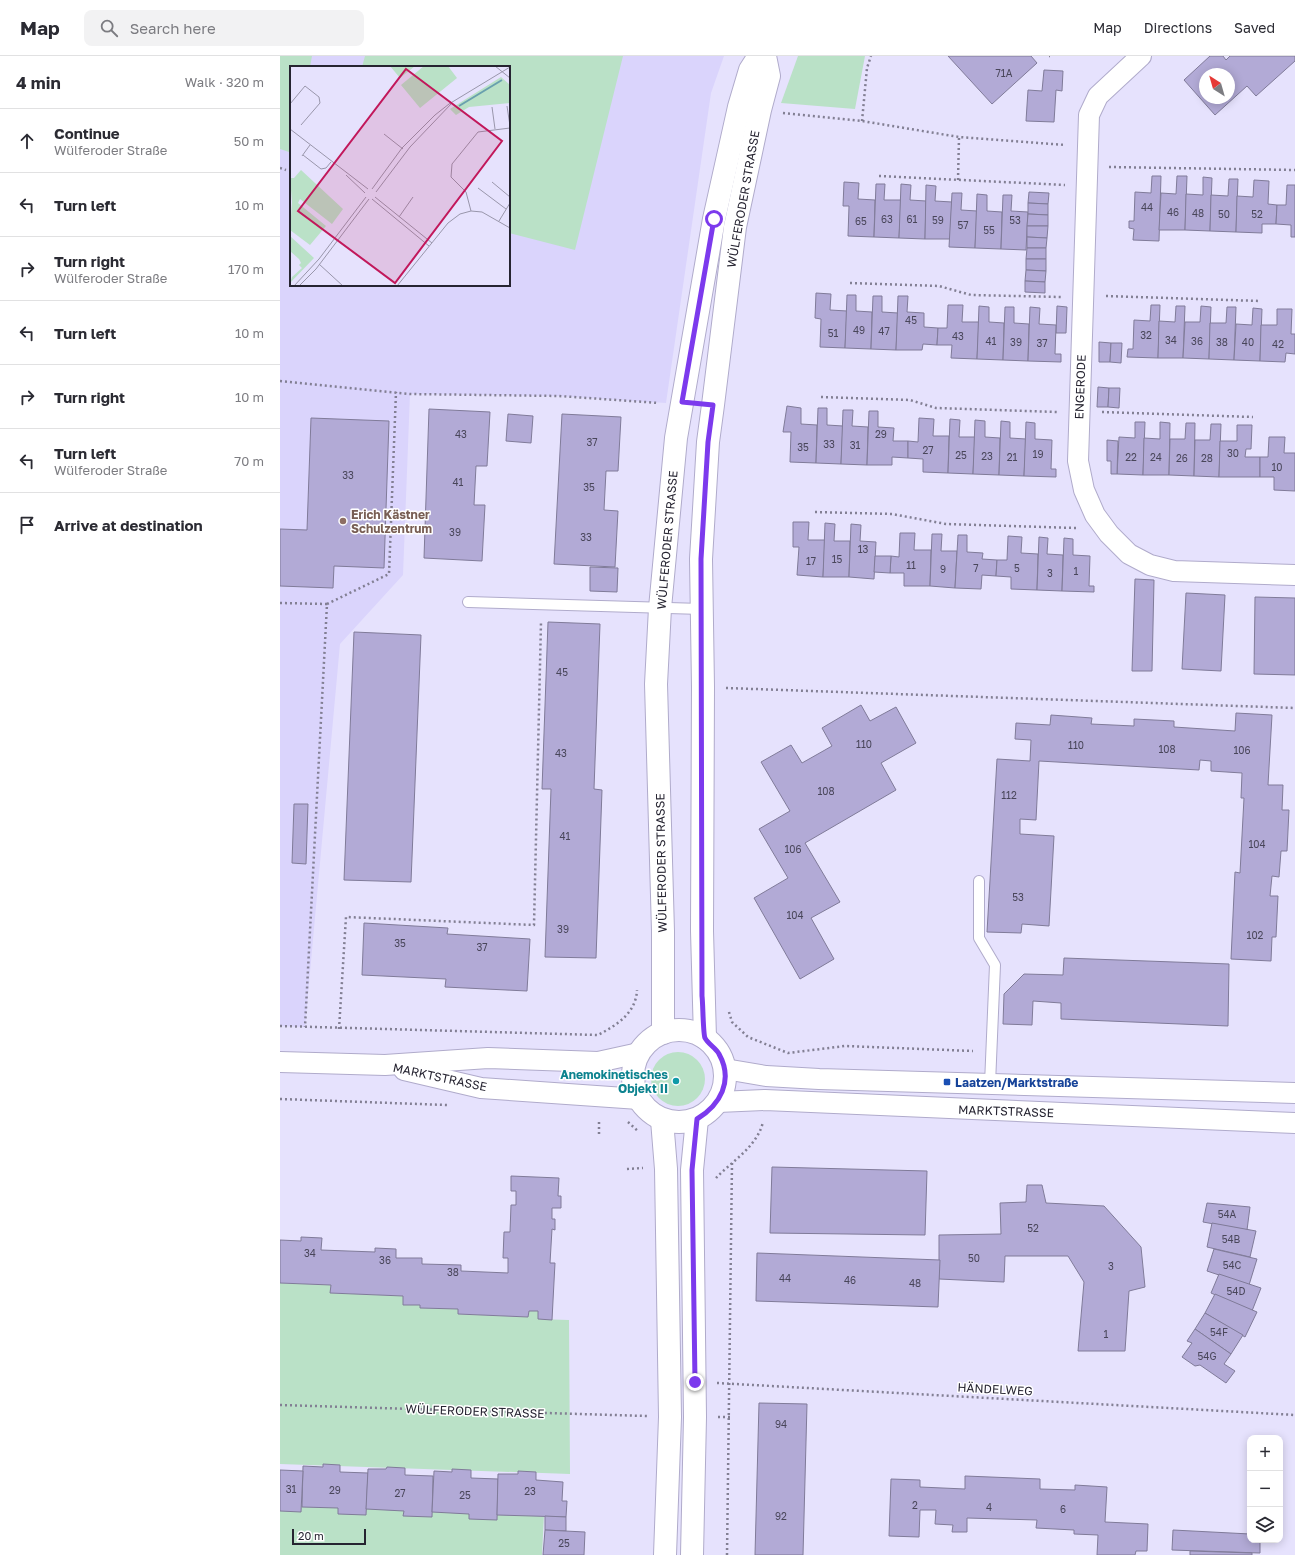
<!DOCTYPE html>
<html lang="en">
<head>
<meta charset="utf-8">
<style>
	:root { --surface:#fff; --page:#f2f2f3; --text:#2b2b33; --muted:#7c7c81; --line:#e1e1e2 }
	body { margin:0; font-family:"Golos Text",sans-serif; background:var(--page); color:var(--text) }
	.controls { position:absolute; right:12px; bottom:12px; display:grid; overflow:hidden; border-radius:8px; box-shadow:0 2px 10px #0003 }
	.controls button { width:36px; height:36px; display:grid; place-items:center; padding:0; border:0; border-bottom:1px solid var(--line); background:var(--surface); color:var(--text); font:20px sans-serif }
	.compass { position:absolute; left:919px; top:12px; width:36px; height:36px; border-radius:50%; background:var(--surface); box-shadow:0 2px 10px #0003; rotate:323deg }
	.scale { position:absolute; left:12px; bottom:10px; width:74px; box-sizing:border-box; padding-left:4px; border:2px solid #262431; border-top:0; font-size:11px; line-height:14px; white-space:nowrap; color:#262431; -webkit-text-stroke:3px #fff; paint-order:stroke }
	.stop { position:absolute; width:12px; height:12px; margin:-9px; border:3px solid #7c3aed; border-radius:50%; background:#fff }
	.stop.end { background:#7c3aed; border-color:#fff; box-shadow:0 1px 4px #0008 }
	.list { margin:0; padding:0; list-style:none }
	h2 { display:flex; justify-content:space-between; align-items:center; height:52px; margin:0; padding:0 16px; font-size:17px }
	h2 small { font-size:13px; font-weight:400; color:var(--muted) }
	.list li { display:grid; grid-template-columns:26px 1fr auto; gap:12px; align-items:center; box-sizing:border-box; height:64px; padding:0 16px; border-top:1px solid var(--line) }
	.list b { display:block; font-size:15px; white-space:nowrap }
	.list p { margin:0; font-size:13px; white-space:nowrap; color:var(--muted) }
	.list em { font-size:13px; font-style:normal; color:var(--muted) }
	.icon { flex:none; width:22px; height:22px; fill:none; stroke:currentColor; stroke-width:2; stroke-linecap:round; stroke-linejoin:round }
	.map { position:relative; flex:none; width:1015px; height:1499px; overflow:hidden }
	header { display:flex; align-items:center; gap:24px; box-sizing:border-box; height:56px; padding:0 20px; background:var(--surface); border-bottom:1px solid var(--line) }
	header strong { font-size:19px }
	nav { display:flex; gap:22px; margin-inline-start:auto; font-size:14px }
	.search { width:280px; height:36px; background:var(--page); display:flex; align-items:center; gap:10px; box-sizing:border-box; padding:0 14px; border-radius:8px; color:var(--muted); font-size:15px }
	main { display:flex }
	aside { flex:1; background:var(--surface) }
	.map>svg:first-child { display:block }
</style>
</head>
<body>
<header>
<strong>Map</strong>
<div class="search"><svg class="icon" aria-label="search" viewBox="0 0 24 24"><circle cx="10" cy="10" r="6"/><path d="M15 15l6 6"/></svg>Search here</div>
<nav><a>Map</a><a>Directions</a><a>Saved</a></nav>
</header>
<main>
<aside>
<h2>4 min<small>Walk · 320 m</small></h2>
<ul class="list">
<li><svg class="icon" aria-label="ahead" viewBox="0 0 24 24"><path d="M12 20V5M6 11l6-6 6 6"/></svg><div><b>Continue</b><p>Wülferoder Straße</p></div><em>50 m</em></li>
<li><svg class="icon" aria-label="left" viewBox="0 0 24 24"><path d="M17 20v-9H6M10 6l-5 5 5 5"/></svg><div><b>Turn left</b></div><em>10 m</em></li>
<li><svg class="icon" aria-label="right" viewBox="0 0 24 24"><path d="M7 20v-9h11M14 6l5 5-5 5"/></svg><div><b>Turn right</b><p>Wülferoder Straße</p></div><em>170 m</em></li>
<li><svg class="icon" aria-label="left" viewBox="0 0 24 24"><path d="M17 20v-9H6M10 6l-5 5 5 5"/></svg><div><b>Turn left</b></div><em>10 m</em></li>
<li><svg class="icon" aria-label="right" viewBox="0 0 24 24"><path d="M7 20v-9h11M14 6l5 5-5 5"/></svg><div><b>Turn right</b></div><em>10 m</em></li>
<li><svg class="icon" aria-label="left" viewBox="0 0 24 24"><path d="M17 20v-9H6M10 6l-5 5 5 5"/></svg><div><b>Turn left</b><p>Wülferoder Straße</p></div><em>70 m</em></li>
<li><svg class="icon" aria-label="arrive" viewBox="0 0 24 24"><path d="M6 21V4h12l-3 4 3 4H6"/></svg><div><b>Arrive at destination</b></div></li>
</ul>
</aside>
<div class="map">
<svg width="1015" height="1499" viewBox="0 0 1015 1499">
	<rect width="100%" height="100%" fill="#e6e2fd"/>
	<path fill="#dad4fc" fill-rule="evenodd" d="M0 0H444L431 37 386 347 279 340 130 338 123 519 60 588 25 971 0 970ZM11 11H229V229H11Z"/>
	<g fill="#bae1c7">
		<path d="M0 0H32L30 11H11V89L9 96 0 93Z"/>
		<path d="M85 0H343L295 194 229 177V11H82Z"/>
		<path d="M518 0H585L575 53 501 47Z"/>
		<circle cx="398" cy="1023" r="27"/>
		<path d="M0 1227 51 1229V1237L123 1240V1249H140V1252L178 1253V1258L248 1261 249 1255H258V1263L289 1264 290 1418 0 1408Z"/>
		<path d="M0 1448 264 1458 262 1499H0Z"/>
	</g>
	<g fill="#b2aad6" stroke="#807b99" fill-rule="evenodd">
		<path d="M668 0H751L757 7 712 48Z"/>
		<path d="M930 0H943L946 4 950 0H1015V5L976 40 967 30 935 59 904 24ZM925 18H949V42H925Z"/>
		<path d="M764 14 783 15 782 35 776 34 774 66 746 65 748 34 762 35Z"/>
		<path d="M872 120H881L879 185 853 184 854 173 849 172V165H854L855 136 871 137Z"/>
		<path d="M897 120H907L905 174H879L881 137 896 138Z"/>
		<path d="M923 121 932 122 930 175 905 174 906 138 923 139Z"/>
		<path d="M949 123H958L956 176 930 175 931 139 948 140Z"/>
		<path d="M974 124 989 125 988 148 997 149 996 168H982V177L956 176 957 140 973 141Z"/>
		<path d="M564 126 579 127 578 143 595 144 594 181 568 180 569 150H563Z"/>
		<path d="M596 128H605L604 144H621L619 182 594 181Z"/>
		<path d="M621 128 631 129 630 144 646 145 645 183 619 182Z"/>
		<path d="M646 129 656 130 655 145 672 146 670 183H645Z"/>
		<path d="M1007 129H1015V181H1011V169L996 168 997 149H1006Z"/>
		<path d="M749 136 769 137 768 148 748 147Z"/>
		<path d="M672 137H682L681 154 697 155 695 192 669 191Z"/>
		<path d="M697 138 707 139V155L722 156 721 193 695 192Z"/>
		<path d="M723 139H732L731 155 748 156 746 194 721 193Z"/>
		<path d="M748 147 768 148V159L748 158Z"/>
		<path d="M748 158 768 159V170H747Z"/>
		<path d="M747 170H768L767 182 747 181Z"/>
		<path d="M747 181 767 182 766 192H747Z"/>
		<path d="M747 192H766V203H746Z"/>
		<path d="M746 203H766V215L746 214Z"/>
		<path d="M746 214 766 215 765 226 745 225Z"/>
		<path d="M745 225 765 226V237L745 236Z"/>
		<path d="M536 237 551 238 550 254 567 255 565 292 540 291 541 263 535 262Z"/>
		<path d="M567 239H576V255L592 256 591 293 565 292Z"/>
		<path d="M593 240H602V256L618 257 616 294 591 293Z"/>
		<path d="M618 240H628L627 256 644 257V271L658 272 657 289 643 288 642 294H616Z"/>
		<path d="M668 249H683L682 266H699L697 303 671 302 672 289H657L658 272H667Z"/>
		<path d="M871 249H880L878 302 847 301 848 293H853L854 264 870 265Z"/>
		<path d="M699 250 709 251V266L724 267 723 304 697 303Z"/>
		<path d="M777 250 787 251 786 277H776Z"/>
		<path d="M896 250H905L903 302H878L879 265 895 266Z"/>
		<path d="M921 250 931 251 929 303 903 302 905 266H920Z"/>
		<path d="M725 251H734V267L749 268 748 305 723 304Z"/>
		<path d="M750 251 760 252 759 268 776 269 775 298H781V306L748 305Z"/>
		<path d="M947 251H956L954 304 929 303 930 267H946Z"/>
		<path d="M973 252 982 253 980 305 954 304 956 268 972 269Z"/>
		<path d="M997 253H1012L1011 278H1015V298L1006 297 1005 306 980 305 981 269H997Z"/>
		<path d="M819 286 831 287 830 306H819Z"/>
		<path d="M831 287H842L841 307 830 306Z"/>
		<path d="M818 331 829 332 828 351H817Z"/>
		<path d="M829 332H840L839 352 828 351Z"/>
		<path d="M507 350 521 352V368L537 369 536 407 510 406 511 376H503Z"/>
		<path d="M538 352H547V369L563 370 561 408 536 407Z"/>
		<path d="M149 353 210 356 207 410H196L194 449H205L202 505 144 502Z"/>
		<path d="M563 354H573L572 370 588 371 587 409 561 408Z"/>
		<path d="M589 355H598V371L614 372 613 385H628V402L612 401V409H587Z"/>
		<path d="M228 358 253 360 251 387 226 385Z"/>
		<path d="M282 358 341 361 338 415H326L324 454 338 455 335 511 274 508Z"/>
		<path d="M31 362 109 365 104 512 54 510 53 532 0 530V473L27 474Z"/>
		<path d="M639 362 654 363 653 380H669L668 417 643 416V403L628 402V385L638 386Z"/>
		<path d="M670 363 680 364 679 381H695L693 418 668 417Z"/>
		<path d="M695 364 705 365V381L720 382 719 419 693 418Z"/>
		<path d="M721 365 730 366V382L746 383 744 420 719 419Z"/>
		<path d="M746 366 755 367V383L772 384 771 413H776V421L744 420Z"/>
		<path d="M855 366H865L863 419 837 418 839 381 855 382Z"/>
		<path d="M880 366 890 367 889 419H863L864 382 880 383Z"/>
		<path d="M906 367H915L914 420 889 419 890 383H905Z"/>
		<path d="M931 368H941L939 421 914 420 915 384H930Z"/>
		<path d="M957 369H972L971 393H966L965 401H980V421H939L940 385H957Z"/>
		<path d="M989 381H1005L1004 397H1015V435L994 434V421H980V401H988Z"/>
		<path d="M827 384 838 385 837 418H831V405H827Z"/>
		<path d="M513 466H529L528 484H545L543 521 517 519 519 491H513Z"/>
		<path d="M545 467 555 468 554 485H570L569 521H543Z"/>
		<path d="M571 468 581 469 580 485 596 486 594 523 569 521Z"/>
		<path d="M620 477H635L634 494H651L650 530H624V517H610L611 500 619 501Z"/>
		<path d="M652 478H662L661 495H677L675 532 650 530Z"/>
		<path d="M678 479H687V496L703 497 702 503 717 504 716 520 702 519 701 533 675 532Z"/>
		<path d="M728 480 742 481 741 497 758 498 757 534 731 533V521L716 520 717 504H727Z"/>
		<path d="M759 481 768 482 767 498 783 499 782 535 757 534Z"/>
		<path d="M784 482 793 483V499L810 500 809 530H814V536L782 535Z"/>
		<path d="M595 500H611L610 517 594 516Z"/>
		<path d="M310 511 338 512 337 536 310 535Z"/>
		<path d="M855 523 874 524 872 615H852Z"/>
		<path d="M906 537 945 539 941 615 902 613Z"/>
		<path d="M975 541 1015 542V619L974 618Z"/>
		<path d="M268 566 320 568 314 733 322 734 316 902 265 901 271 733H262Z"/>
		<path d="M74 576 141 579 131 826 64 824Z"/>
		<path d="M581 649 590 665 616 651 636 687 601 707 616 734 525 787 560 846 531 862 554 903 520 923 474 842 508 822 479 773 510 755 481 706 511 689 522 707 552 690 542 672Z"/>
		<path d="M956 657 992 659 988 729H1003L1002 754H1009L1007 795H1001L999 821 992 820 990 840H998L996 881H992L991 905 951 903 955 816 960 817 964 742H961L962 717 931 715V705L920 704 919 714 759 705 756 764 740 763V778L774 780 769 870 742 868 741 877 707 876 717 703 750 705 751 684 735 683 736 667 770 669 771 659 812 662 811 668 854 670V663L894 665V671L955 675Z"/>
		<path d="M14 748H28L26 808 12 807Z"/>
		<path d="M84 867 168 872 167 878 250 883 247 935 165 931 166 923 82 919Z"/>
		<path d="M784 902 949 908 948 970 781 963V947L753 945 752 969 723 968 724 938 744 918 783 919Z"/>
		<path d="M492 1111 647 1115 645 1179 490 1177Z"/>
		<path d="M231 1120 279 1122 278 1140H281V1152H272V1163H275V1174L272 1173 270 1207H275L272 1264 258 1263V1255H249L248 1261 178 1258V1253L140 1252V1249H123V1240L50 1237 51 1229 0 1227V1184L21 1185V1181L42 1182 41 1194 95 1196V1192L116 1193V1202H142V1208L181 1209V1215L228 1217V1202H223L224 1176H230L231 1149H236V1135H231Z"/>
		<path d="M747 1129H762L766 1147 824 1150 861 1191 865 1231 849 1235 845 1295H798L804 1226 788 1200H725L724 1226 659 1223V1179L721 1178 720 1147 746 1146Z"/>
		<path d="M927 1147 970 1151 967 1174 923 1166Z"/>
		<path d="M932 1167 976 1175 970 1201 927 1191Z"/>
		<path d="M934 1193 977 1203 969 1229 927 1215Z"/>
		<path d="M477 1197 660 1204 658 1251 476 1245Z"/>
		<path d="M939 1218 981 1232 972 1255 931 1237Z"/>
		<path d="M935 1238 977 1256 965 1281 925 1257Z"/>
		<path d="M925 1257 963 1279 951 1298 915 1273Z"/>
		<path d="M915 1273 951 1298 944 1308 955 1315 946 1327 920 1309 915 1310 902 1301 912 1287 907 1285Z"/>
		<path d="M479 1347 527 1348 523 1499H475Z"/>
		<path d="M43 1408 60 1409V1416L88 1417 86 1459 58 1458V1452L22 1451 23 1410 43 1411Z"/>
		<path d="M107 1411 125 1412V1419L153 1420 152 1461 123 1460 124 1455 86 1453 88 1413H106Z"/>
		<path d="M172 1413 191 1414V1422L218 1423 217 1464 189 1463V1458L152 1456 154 1415 172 1416Z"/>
		<path d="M0 1414 23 1415 21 1456 0 1455Z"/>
		<path d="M238 1415 256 1416V1424L283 1426 282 1445H287L286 1461 217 1459 218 1418H238Z"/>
		<path d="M685 1420 760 1423V1433L795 1434V1429L827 1431 825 1466 868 1468 867 1495H856L855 1499H817L818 1479 794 1478V1474L756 1472 757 1464 687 1462V1476H672L673 1469 655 1468 656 1454H640L639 1481 609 1480 611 1423 640 1424V1431L685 1433Z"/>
		<path d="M265 1460 286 1461V1475L265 1474Z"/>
		<path d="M265 1474 305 1476 304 1499H263Z"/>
		<path d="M893 1474 970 1478V1484H980V1497L892 1494Z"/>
		<path d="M910 1495 972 1497V1499H910Z"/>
	</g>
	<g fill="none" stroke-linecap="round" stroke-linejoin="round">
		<g stroke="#b0abcb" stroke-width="12">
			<g id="lane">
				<path d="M188 546 422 553"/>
				<path d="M699 825V882L715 909 710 1028"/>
			</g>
		</g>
		<g stroke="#b0abcb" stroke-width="22">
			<g id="street">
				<path d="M861 0 818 40 809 59 798 405 804 434 815 459 829 478 849 498 870 509 894 515 1015 519"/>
				<path d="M0 1006 105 1009 208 1002 318 1006 359 997"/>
				<path d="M445 1013 486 1020 539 1023 1015 1037"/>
				<path d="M124 1014 201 1032 359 1043"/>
				<path d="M438 1046 485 1044 1015 1067"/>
			</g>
		</g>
		<g stroke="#b0abcb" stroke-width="24">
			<g id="secondary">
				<circle cx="399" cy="1020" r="46"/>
				<path d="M383 977V875L376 628 380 552 396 382 434 163 459 51 470 14 479 0"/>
				<path d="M425 982 422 875 423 631 421 503 428 386 433 349 455 171 480 54 489 20 485 0"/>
				<path d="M382 1064 386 1113 390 1361 385 1499"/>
				<path d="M412 1499 415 1361 412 1114 417 1063"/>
			</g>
		</g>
		<g stroke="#827f93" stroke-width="2.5" stroke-dasharray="2 3" stroke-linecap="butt">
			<path d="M769 0H770"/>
			<path d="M503 57 582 65 679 81 786 89"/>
			<path d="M582 65 587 12 591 0"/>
			<path d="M829 111 1015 114"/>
			<path d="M0 112 6 114"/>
			<path d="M599 120 785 129"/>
			<path d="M678 124 679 81"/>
			<path d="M570 227 659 230 691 239 781 241"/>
			<path d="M826 240 980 245"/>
			<path d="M0 325 130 338 279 340 379 347"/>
			<path d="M541 341 630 344 656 352 777 356"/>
			<path d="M822 356 973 361"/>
			<path d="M535 456 612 458 666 468 796 472"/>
			<path d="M0 547 47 548 25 971"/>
			<path d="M47 548 109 518 116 336"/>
			<path d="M446 632 1015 652"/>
			<path d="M449 956 452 966 468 981 508 997 565 990 693 995"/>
			<path d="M0 970 318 979C337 969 356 957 357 934"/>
			<path d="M59 973 66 861 254 869 261 566"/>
			<path d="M0 1043 167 1049"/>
			<path d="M348 1066 359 1076"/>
			<path d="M319 1078V1063"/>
			<path d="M347 1113 363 1112"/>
			<path d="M436 1122C452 1105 477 1091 483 1066"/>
			<path d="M437 1327 1015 1359"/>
			<path d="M0 1349 367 1360"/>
			<path d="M438 1361H450"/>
			<path d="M447 1499 452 1107"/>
		</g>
		<use href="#lane" stroke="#fff" stroke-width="10"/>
		<use href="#street" stroke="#fff" stroke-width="20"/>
		<use href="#secondary" stroke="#fff" stroke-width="22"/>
	</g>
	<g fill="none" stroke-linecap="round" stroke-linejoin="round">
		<path stroke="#7c3aed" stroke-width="5" d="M415 1326 412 1114 417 1063C440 1049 454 1025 439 998 436 992 428 988 425 982 423 978 423 947 422 940L421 503 428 386 433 349 402 346 434 163"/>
	</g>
	<circle fill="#8d6e63" stroke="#fff" stroke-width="1.5" cx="63" cy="465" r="4"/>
	<circle fill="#0f9aa8" stroke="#fff" stroke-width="1.5" cx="396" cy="1025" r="4"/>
	<rect fill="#1a4fb4" stroke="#fff" stroke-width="1.5" x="663" y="1022" width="8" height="8" rx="2"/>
	<g text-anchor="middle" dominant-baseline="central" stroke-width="3" stroke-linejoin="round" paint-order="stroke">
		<g font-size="10" fill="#49465a">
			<text x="724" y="17">71A</text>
			<text x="867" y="151">44</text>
			<text x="893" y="156">46</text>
			<text x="918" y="157">48</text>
			<text x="944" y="158">50</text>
			<text x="977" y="158">52</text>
			<text x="607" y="163">63</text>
			<text x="632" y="163">61</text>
			<text x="658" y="164">59</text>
			<text x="735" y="164">53</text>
			<text x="581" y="165">65</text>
			<text x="683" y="169">57</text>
			<text x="709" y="174">55</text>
			<text x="631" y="264">45</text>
			<text x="579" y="274">49</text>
			<text x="604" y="275">47</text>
			<text x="553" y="277">51</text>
			<text x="866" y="279">32</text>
			<text x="678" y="280">43</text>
			<text x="891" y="284">34</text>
			<text x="711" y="285">41</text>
			<text x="917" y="285">36</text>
			<text x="736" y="286">39</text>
			<text x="942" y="286">38</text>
			<text x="968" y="286">40</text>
			<text x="762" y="287">37</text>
			<text x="998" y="288">42</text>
			<text x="181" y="378">43</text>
			<text x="601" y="378">29</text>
			<text x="312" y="386">37</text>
			<text x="549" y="388">33</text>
			<text x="575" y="389">31</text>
			<text x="523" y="391">35</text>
			<text x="648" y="394">27</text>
			<text x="953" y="397">30</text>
			<text x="758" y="398">19</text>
			<text x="681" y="399">25</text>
			<text x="707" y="400">23</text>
			<text x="732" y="401">21</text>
			<text x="851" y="401">22</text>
			<text x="876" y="401">24</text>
			<text x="902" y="402">26</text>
			<text x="927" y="402">28</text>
			<text x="997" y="411">10</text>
			<text x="68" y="419">33</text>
			<text x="178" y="426">41</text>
			<text x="309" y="431">35</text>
			<text x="175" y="476">39</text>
			<text x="306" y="481">33</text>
			<text x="583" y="493">13</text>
			<text x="557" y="503">15</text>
			<text x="531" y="505">17</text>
			<text x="631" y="509">11</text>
			<text x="696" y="512">7</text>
			<text x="737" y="512">5</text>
			<text x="663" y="513">9</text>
			<text x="796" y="515">1</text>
			<text x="770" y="517">3</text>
			<text x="282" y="616">45</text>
			<text x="584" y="688">110</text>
			<text x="796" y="689">110</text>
			<text x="887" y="693">108</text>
			<text x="962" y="694">106</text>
			<text x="281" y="697">43</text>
			<text x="546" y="735">108</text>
			<text x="729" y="739">112</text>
			<text x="285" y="780">41</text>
			<text x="977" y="788">104</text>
			<text x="513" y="793">106</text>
			<text x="738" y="841">53</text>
			<text x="515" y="859">104</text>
			<text x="283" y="873">39</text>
			<text x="975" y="879">102</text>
			<text x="120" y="887">35</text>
			<text x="202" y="891">37</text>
			<text x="947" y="1158">54A</text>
			<text x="753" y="1172">52</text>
			<text x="951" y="1183">54B</text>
			<text x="30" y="1197">34</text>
			<text x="694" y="1202">50</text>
			<text x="105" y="1204">36</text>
			<text x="952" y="1209">54C</text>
			<text x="831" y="1210">3</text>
			<text x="173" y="1216">38</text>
			<text x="505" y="1222">44</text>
			<text x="570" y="1224">46</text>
			<text x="635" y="1227">48</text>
			<text x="956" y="1235">54D</text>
			<text x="939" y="1276">54F</text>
			<text x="826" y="1278">1</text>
			<text x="927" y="1300">54G</text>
			<text x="501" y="1368">94</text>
			<text x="11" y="1433">31</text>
			<text x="55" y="1434">29</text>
			<text x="250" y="1435">23</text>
			<text x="120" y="1437">27</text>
			<text x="185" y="1439">25</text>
			<text x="635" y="1449">2</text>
			<text x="709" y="1451">4</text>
			<text x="783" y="1453">6</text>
			<text x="501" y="1460">92</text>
			<text x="284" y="1487">25</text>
		</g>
		<g font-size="12" fill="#262431" stroke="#fff">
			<text transform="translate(463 143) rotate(-80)">WÜLFERODER STRASSE</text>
			<text transform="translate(800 331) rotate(-88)">ENGERODE</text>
			<text transform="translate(387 484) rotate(-85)">WÜLFERODER STRASSE</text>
			<text transform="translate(381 807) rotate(-91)">WÜLFERODER STRASSE</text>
			<text transform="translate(160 1021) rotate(12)">MARKTSTRASSE</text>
			<text transform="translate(726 1055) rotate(2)">MARKTSTRASSE</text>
			<text transform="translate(715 1333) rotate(3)">HÄNDELWEG</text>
			<text transform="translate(195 1355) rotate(2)">WÜLFERODER STRASSE</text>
		</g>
		<g font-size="12" font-weight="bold" fill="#785e54" stroke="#fff" text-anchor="start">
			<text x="71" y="458">Erich Kästner<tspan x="71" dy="14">Schulzentrum</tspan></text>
		</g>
		<g font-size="12" font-weight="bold" fill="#0d838f" stroke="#fff" text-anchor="end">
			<text x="388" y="1018">Anemokinetisches<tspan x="388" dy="14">Objekt II</tspan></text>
		</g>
		<g font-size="12" font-weight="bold" fill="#164399" stroke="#fff" text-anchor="start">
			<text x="675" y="1026">Laatzen/Marktstraße</text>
		</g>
	</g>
	<g transform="translate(10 10)">
		<rect width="220" height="220" fill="#e6e2fd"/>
		<path d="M100 0H125L110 12ZM134 0H158L167 12 130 42 111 19ZM211 11 220 19V37L179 41 166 49 160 43ZM11 104 53 143 42 158 10 133 8 137 36 160 20 179 0 164 2 136 0 112H4ZM0 170 24 192 0 217 2 211 12 202 9 199 11 197 9 193 0 185Z" fill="#bae1c7"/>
		<path fill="none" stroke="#69a0ae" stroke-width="2" d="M169 40 212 14"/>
		<path fill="none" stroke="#9996ab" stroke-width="1" d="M205 0 220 12M0 38 15 20 29 31 30 37 11 59M217 40 220 60M202 41 205 63M0 63 78 123M94 68 113 83M13 89 31 103 36 102 41 96M12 90 20 79M56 109 75 127M202 116 220 131M188 122 216 143M82 123 112 82 145 49 159 38 220 1M86 126 120 81 162 37M85 131 142 177M82 133 139 180M181 145 176 126 161 111 162 98 188 66 220 62M109 151 123 131M209 155 220 137M29 198 53 220M4 220 29 193 76 131M9 220 26 203 79 133M107 220 158 157 170 148 181 145 192 146 220 162"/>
		<path fill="#c2185b" fill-opacity="0.15" stroke="#c2185b" stroke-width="2" d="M116 3 212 75 105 217 8 145Z"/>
		<rect width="220" height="220" fill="none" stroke="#262431" stroke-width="2"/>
	</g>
</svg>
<div class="controls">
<button>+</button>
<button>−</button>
<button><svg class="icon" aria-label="layers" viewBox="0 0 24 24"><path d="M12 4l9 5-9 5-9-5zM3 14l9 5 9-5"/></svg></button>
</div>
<svg class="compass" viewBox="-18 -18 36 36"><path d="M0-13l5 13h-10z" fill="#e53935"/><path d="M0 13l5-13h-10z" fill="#7c7c81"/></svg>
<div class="scale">20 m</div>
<div class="stop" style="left:434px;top:163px"></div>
<div class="stop end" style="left:415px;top:1326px"></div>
</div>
</main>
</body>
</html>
